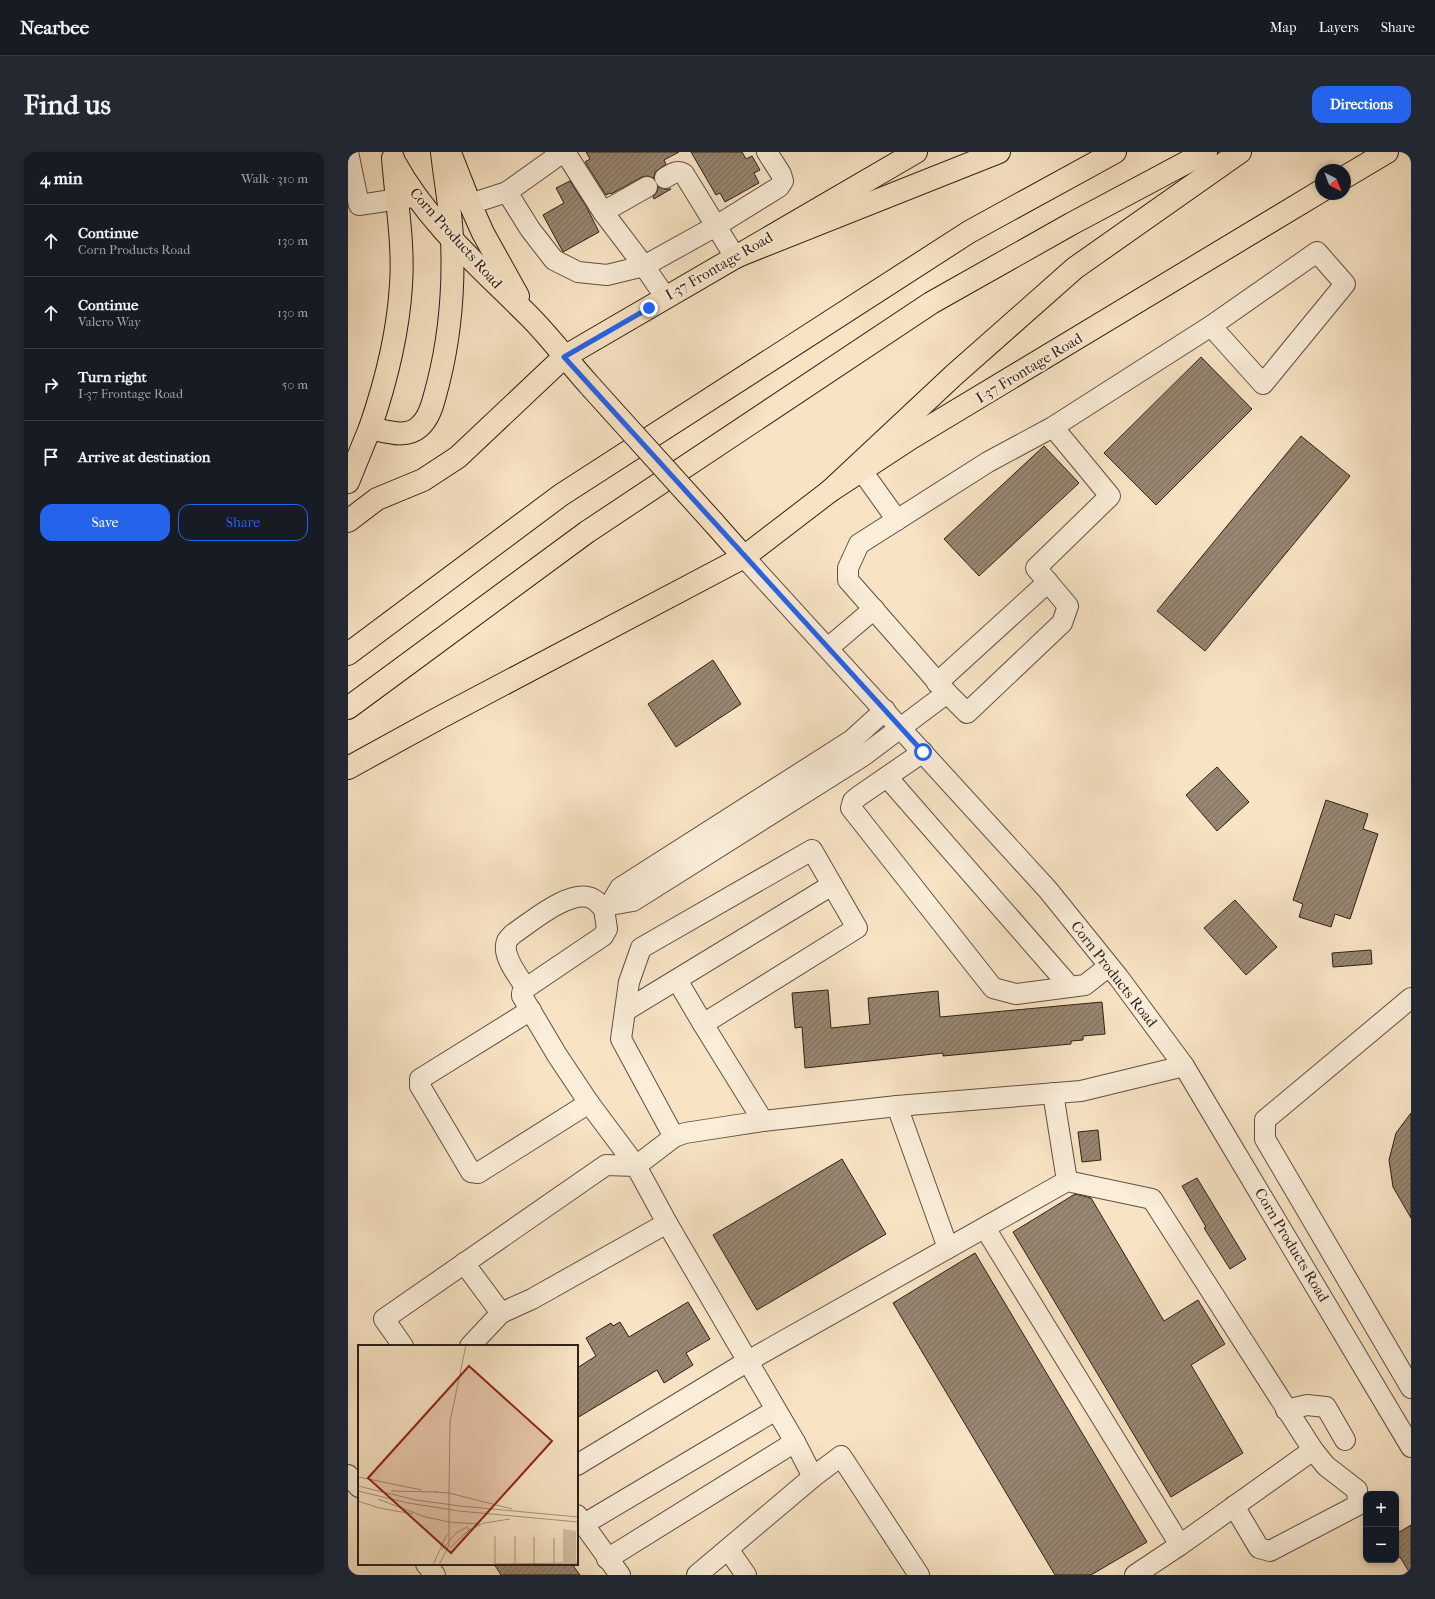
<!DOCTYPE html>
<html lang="en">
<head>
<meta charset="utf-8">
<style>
	:root { --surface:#171b24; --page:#242831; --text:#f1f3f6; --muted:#9ea1a6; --line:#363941; --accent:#2563eb }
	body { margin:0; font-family:"IM FELL French Canon",serif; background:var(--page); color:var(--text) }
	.controls { position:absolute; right:12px; bottom:12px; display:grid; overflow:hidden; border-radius:8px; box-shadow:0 2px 6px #0003 }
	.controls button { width:36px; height:36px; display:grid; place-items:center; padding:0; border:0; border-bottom:1px solid var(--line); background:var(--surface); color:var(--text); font:20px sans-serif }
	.compass { position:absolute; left:967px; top:12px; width:36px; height:36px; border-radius:50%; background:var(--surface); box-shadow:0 2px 6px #0003; rotate:138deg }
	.stop { position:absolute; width:12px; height:12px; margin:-9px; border:3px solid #2563eb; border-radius:50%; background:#fff }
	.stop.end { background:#2563eb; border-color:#fff; box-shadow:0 1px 4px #0008 }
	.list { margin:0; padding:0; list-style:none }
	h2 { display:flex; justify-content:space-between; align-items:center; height:52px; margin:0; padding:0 16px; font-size:17px }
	h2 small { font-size:13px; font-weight:400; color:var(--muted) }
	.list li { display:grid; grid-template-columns:26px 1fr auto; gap:12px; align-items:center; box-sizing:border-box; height:72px; padding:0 16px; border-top:1px solid var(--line) }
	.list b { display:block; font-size:15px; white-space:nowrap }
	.list p { margin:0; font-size:13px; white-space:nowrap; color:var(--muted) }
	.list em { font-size:13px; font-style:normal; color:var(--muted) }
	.actions { display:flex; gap:8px; padding:12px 16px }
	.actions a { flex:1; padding:9px 0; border:1px solid var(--accent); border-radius:12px; text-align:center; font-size:14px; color:var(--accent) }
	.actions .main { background:var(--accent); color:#fff }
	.icon { flex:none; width:22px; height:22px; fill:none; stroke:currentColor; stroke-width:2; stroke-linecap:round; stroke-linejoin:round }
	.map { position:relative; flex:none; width:1063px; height:1423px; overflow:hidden; border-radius:12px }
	header { display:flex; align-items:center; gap:24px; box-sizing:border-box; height:56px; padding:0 20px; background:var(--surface); border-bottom:1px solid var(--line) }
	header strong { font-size:19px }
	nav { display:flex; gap:22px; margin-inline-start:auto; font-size:14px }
	.intro { display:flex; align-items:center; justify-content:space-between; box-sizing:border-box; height:96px; padding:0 24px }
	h1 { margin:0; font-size:28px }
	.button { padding:10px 18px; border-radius:12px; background:var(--accent); color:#fff; font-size:14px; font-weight:700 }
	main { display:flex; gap:24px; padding:0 24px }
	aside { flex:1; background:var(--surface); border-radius:12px; box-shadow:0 2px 6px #0003 }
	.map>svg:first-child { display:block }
</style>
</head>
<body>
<header>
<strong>Nearbee</strong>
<nav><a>Map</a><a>Layers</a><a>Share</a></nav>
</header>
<div class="intro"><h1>Find us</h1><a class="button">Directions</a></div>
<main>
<aside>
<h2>4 min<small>Walk · 310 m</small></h2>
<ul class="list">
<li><svg class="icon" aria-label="ahead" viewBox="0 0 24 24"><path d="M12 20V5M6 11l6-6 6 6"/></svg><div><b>Continue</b><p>Corn Products Road</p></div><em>130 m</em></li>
<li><svg class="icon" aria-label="ahead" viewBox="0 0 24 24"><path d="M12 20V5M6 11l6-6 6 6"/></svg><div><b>Continue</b><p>Valero Way</p></div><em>130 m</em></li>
<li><svg class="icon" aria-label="right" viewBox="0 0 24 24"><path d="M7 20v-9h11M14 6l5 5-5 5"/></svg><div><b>Turn right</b><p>I-37 Frontage Road</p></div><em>50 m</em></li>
<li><svg class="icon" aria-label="arrive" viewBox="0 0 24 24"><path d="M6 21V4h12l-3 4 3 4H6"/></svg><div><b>Arrive at destination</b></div></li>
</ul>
<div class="actions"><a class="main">Save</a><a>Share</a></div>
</aside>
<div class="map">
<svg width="1063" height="1423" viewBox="0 0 1063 1423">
	<defs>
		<pattern id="building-hatch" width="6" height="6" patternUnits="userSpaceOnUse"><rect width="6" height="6" fill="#978671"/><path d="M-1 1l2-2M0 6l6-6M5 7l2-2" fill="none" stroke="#7c6d5c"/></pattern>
	</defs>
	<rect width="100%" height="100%" fill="#f8e4c5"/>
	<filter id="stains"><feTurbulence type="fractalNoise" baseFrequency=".005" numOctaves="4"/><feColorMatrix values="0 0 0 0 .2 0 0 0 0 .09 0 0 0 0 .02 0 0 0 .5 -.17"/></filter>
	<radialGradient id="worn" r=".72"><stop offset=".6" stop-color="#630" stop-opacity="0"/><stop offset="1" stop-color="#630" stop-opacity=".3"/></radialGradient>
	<g fill="url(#building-hatch)" stroke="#2e2016">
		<path d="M238 0H331L316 8 318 12 307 20 306 26 299 24 294 25 263 42 262 41 258 43 237 10 242 7Z"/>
		<path d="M343 0H394L398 7 404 4 412 18 406 21 411 31 377 50 372 41 368 43Z"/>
		<path d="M222 29 238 54 251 80 215 100 195 63 216 51 208 36Z"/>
		<path d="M310 35 317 37H323L306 47 305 45 309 40Z"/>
		<path d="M853 205 904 257 808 353 756 301Z"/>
		<path d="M953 284 1002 324 857 499 809 459Z"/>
		<path d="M696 294 731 331 631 424 596 387Z"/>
		<path d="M365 508 393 552 328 595 300 552Z"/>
		<path d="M869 615 901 650 869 679 838 643Z"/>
		<path d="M978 648 1020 662 1015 677 1030 682 1002 767 987 762 983 775 951 765 955 752 945 748Z"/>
		<path d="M887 748 929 795 898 823 856 776Z"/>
		<path d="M1023 798 1024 812 985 815 984 801Z"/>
		<path d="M480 838 483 876 522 872 520 846 590 839 592 865 754 850 757 882 735 884V888L723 889V892L595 904V901L457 916 454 875 447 876 444 841Z"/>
		<path d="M1063 961V1066L1045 1035 1041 1008 1048 981Z"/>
		<path d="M750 978 753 1008 734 1010 730 980Z"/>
		<path d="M494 1007 538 1082 409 1158 365 1083Z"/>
		<path d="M849 1026 898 1107 882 1117 856 1076 858 1075 834 1034Z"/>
		<path d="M727 1042 743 1046 816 1169 850 1148 877 1192 843 1213 895 1301 823 1345 665 1080Z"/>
		<path d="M627 1101 799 1390 743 1423H707L545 1151Z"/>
		<path d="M340 1150 362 1187 338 1201 345 1213 316 1231 309 1218 229 1266V1216L248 1204 238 1186 263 1171 265 1174 272 1170 281 1185Z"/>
		<path d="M1063 1373V1423L1052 1405 1048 1407V1382Z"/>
		<path d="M146 1412H224L232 1423H153Z"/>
	</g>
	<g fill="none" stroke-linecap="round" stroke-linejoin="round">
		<g stroke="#605142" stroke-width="22">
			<g id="minor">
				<path d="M0 0 11 53 64 45"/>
				<path d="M217 0 255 60 296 114 318 146"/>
				<path d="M317 26C324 22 329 17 336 22L387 105"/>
				<path d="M159 40 182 77 206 108 230 120 259 123 296 114 368 74 431 35 435 29 433 22 419 0"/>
				<path d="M122 52 159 40 215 0"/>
				<path d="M255 60 299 35"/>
				<path d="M514 319 549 368"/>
				<path d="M396 405 700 738 771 826 836 914 1063 1295"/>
				<path d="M480 496 526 457"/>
				<path d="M589 531 700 430"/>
				<path d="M599 541 619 561 714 471 720 454 688 416 762 344 705 275"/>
				<path d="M575 600 511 644 505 649 503 656 645 836 668 842 737 833 761 814"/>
				<path d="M539 625 717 829 719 835"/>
				<path d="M262 753 285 749 515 604 599 541 500 428V416L511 392 640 310 705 275 863 174 969 100 997 132 915 232 863 174"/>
				<path d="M329 828 355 872"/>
				<path d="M178 836C171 825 153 804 159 789 160 787 163 784 165 782 182 771 223 735 245 747 249 749 253 754 256 757"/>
				<path d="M1063 846 917 968V987L1063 1236"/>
				<path d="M183 858 72 927V934L123 1020 130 1021 241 951 209 903 174 844V841L178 836 255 784 259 777 256 757 262 753 272 736 504 588 537 558"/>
				<path d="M277 859 484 733"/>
				<path d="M705 941 719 1029"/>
				<path d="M241 951 288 1014"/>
				<path d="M549 954 600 1096"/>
				<path d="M326 985 273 887 281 830 293 796 464 698 509 776 355 872 415 969"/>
				<path d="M637 1076 832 1393"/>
				<path d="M116 1111 153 1161 184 1147 319 1071"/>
				<path d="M55 1194 36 1167 258 1013 288 1014"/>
				<path d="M122 1194 153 1161"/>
				<path d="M938 1258 959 1253 978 1255 997 1288"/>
				<path d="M229 1313 400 1209 719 1029 804 1047 965 1298 832 1393 787 1423"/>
				<path d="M0 1323 11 1335"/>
				<path d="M465 1325 493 1304 571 1423"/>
				<path d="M886 1354 911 1396 922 1399 1010 1353 1009 1338 978 1314 965 1298"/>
				<path d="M229 1363 272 1423"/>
				<path d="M236 1372 428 1258"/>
				<path d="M380 1397 398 1423"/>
				<path d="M259 1407 447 1290"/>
				<path d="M78 1412 87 1423"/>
				<path d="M349 1423 465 1325 447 1290 319 1071 288 1014 326 985 337 981 415 969 549 954 733 939 836 914"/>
			</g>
		</g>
		<g stroke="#2e2016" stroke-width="24">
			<g id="major">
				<path d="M102 1 122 52 135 81 170 144"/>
				<path d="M45 6C48 47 56 92 53 133 50 182 38 230 22 276 37 279 58 287 71 275 83 265 86 246 90 232 102 185 106 135 104 87 103 58 97 29 94 0"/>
				<path d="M47 11C80 71 133 116 181 164 203 186 222 212 243 235"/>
				<path d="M997 25 1039 0"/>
				<path d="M216 205 568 0"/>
				<path d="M365 370 396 405 482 339 563 286 973 39"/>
			</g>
		</g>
		<g stroke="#2e2016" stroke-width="24">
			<g id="highway">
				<path d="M387 105 651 0"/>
				<path d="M0 330 22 276"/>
				<path d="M482 339 606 223 727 116 892 0"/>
				<path d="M0 369 29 347 75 328 110 305 216 205"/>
				<path d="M0 502 213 343 621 80 767 0"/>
				<path d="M0 556 239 380 583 151 723 72 858 0"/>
				<path d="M0 616 91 566 396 405"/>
			</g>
		</g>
		<use href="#minor" stroke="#faedd9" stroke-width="20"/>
		<use href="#major" stroke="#f8e4c5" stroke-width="22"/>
		<use href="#highway" stroke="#f8e4c5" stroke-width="22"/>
		<g stroke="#2e2016" stroke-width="24" stroke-linecap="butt">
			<path id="major-bridge" d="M243 235 365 370"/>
		</g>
		<use href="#major-bridge" stroke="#f8e4c5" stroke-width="22"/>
	</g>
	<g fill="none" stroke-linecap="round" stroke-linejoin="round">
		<path stroke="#2563eb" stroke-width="5" d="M301 156 216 205 575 600"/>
	</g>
	<g text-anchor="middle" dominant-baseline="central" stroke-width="4" stroke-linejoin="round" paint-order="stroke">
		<g font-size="15" fill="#2e2016" stroke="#faedd9">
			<text transform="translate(108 86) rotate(48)">Corn Products Road</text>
			<text transform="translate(371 114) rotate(-30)">I-37 Frontage Road</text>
			<text transform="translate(681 216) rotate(-31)">I-37 Frontage Road</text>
			<text transform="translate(766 822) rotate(52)">Corn Products Road</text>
			<text transform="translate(944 1093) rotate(59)">Corn Products Road</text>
		</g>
	</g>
	<g transform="translate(10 1193)">
		<rect width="220" height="220" fill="#f8e4c5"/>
		<path d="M205 184 218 186V217H205Z" fill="#d6c3a7"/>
		<path fill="none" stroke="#a7967f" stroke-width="1" d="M0 132 64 145M0 141 58 155 102 161 220 172M0 146 50 158 101 166 220 177M33 146 79 147M77 147 91 148V200L81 220M91 148 92 77 108 0M91 148 154 164M20 154 70 173M0 156 21 163 55 169M68 172 91 177M91 177 122 179M111 185 126 178 152 174M137 191V219L220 218M176 192V220M84 205 98 188 109 182 111 185 92 203M196 218V193M157 219V191M75 220 89 189"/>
		<path fill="#8f2418" fill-opacity="0.15" stroke="#8f2418" stroke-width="2" d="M111 21 194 96 93 208 10 133Z"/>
		<rect width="220" height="220" fill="none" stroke="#2e2016" stroke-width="2"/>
	</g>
	<rect width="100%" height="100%" filter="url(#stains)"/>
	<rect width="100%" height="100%" fill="url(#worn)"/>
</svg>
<div class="controls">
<button>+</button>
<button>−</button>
</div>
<svg class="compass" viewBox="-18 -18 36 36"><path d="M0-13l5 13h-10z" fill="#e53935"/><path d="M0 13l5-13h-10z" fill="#9ea1a6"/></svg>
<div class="stop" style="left:575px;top:600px"></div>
<div class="stop end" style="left:301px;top:156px"></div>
</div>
</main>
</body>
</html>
